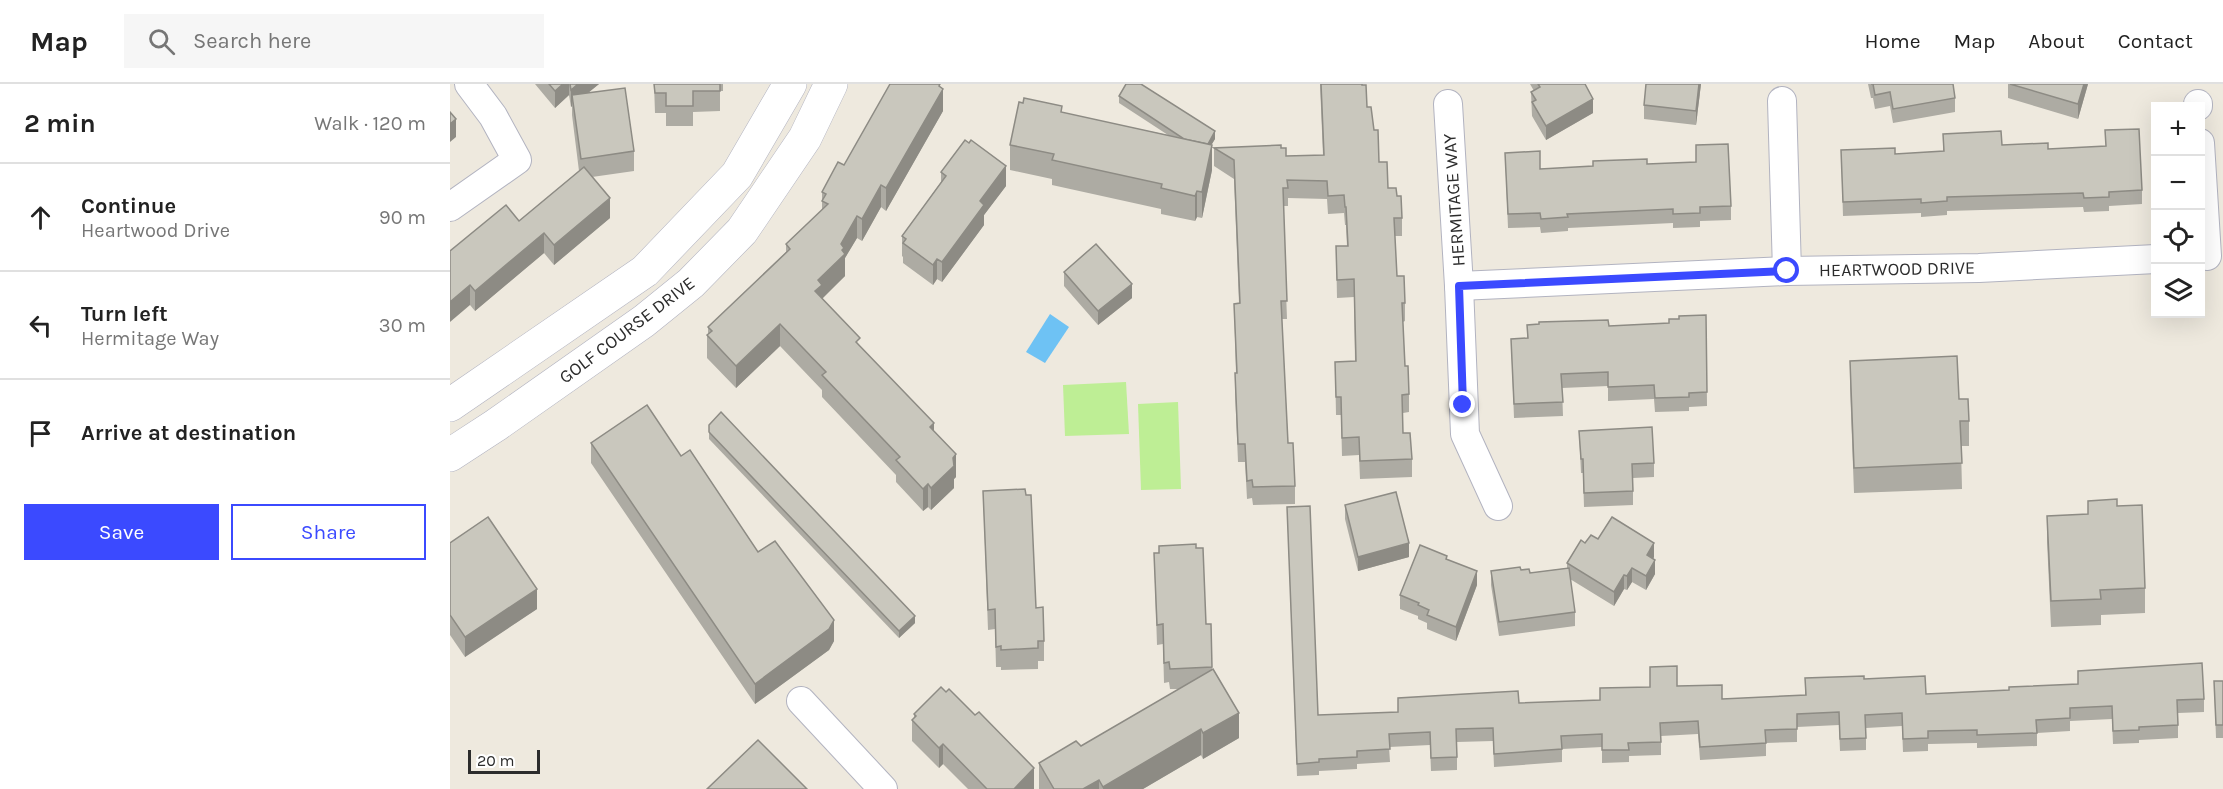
<!DOCTYPE html>
<html lang="en">
<head>
<meta charset="utf-8">
<style>
	:root { --surface:#fff; --page:#f6f6f6; --text:#222; --muted:#767676; --line:#e0e0e0; --accent:#3b4aff }
	body { margin:0; font-family:Karla,sans-serif; background:var(--page); color:var(--text) }
	.controls { position:absolute; right:18px; top:18px; display:grid; overflow:hidden; border-radius:0px; box-shadow:0 6px 24px #0002 }
	.controls button { width:54px; height:54px; display:grid; place-items:center; padding:0; border:0; border-bottom:2px solid var(--line); background:var(--surface); color:var(--text); font:30px sans-serif }
	.scale { position:absolute; left:18px; bottom:15px; width:72px; box-sizing:border-box; padding-left:6px; border:3px solid #2c2c2c; border-top:0; font-size:16px; line-height:21px; white-space:nowrap; color:#2c2c2c; -webkit-text-stroke:4px #fff; paint-order:stroke }
	.stop { position:absolute; width:18px; height:18px; margin:-14px; border:4px solid #3b4aff; border-radius:50%; background:#fff }
	.stop.end { background:#3b4aff; border-color:#fff; box-shadow:0 2px 6px #0008 }
	.list { margin:0; padding:0; list-style:none }
	h2 { display:flex; justify-content:space-between; align-items:center; height:78px; margin:0; padding:0 24px; font-size:26px }
	h2 small { font-size:20px; font-weight:400; color:var(--muted) }
	.list li { display:grid; grid-template-columns:39px 1fr auto; gap:18px; align-items:center; box-sizing:border-box; height:108px; padding:0 24px; border-top:2px solid var(--line) }
	.list b { display:block; font-size:22px; white-space:nowrap }
	.list p { margin:0; font-size:20px; white-space:nowrap; color:var(--muted) }
	.list em { font-size:20px; font-style:normal; color:var(--muted) }
	.actions { display:flex; gap:12px; padding:18px 24px }
	.actions a { flex:1; padding:14px 0; border:2px solid var(--accent); border-radius:0px; text-align:center; font-size:21px; color:var(--accent) }
	.actions .main { background:var(--accent); color:#fff }
	.icon { flex:none; width:33px; height:33px; fill:none; stroke:currentColor; stroke-width:2; stroke-linecap:round; stroke-linejoin:round }
	.map { position:relative; flex:none; width:1773px; height:705px; overflow:hidden }
	header { display:flex; align-items:center; gap:36px; box-sizing:border-box; height:84px; padding:0 30px; background:var(--surface); border-bottom:2px solid var(--line) }
	header strong { font-size:28px }
	nav { display:flex; gap:33px; margin-inline-start:auto; font-size:21px }
	.search { width:420px; height:54px; background:var(--page); display:flex; align-items:center; gap:15px; box-sizing:border-box; padding:0 21px; border-radius:0px; color:var(--muted); font-size:22px }
	main { display:flex }
	aside { flex:1; background:var(--surface) }
	.map>svg:first-child { display:block }
</style>
</head>
<body>
<header>
<strong>Map</strong>
<div class="search"><svg class="icon" aria-label="search" viewBox="0 0 24 24"><circle cx="10" cy="10" r="6"/><path d="M15 15l6 6"/></svg>Search here</div>
<nav><a>Home</a><a>Map</a><a>About</a><a>Contact</a></nav>
</header>
<main>
<aside>
<h2>2 min<small>Walk · 120 m</small></h2>
<ul class="list">
<li><svg class="icon" aria-label="ahead" viewBox="0 0 24 24"><path d="M12 20V5M6 11l6-6 6 6"/></svg><div><b>Continue</b><p>Heartwood Drive</p></div><em>90 m</em></li>
<li><svg class="icon" aria-label="left" viewBox="0 0 24 24"><path d="M17 20v-9H6M10 6l-5 5 5 5"/></svg><div><b>Turn left</b><p>Hermitage Way</p></div><em>30 m</em></li>
<li><svg class="icon" aria-label="arrive" viewBox="0 0 24 24"><path d="M6 21V4h12l-3 4 3 4H6"/></svg><div><b>Arrive at destination</b></div></li>
</ul>
<div class="actions"><a class="main">Save</a><a>Share</a></div>
</aside>
<div class="map">
<svg width="1773" height="705" viewBox="0 0 1773 705">
	<rect width="100%" height="100%" fill="#eee9de"/>
	<g fill="#beee95">
		<path d="M676 298 679 350 615 352 613 301Z"/>
		<path d="M728 318 731 405 691 406 688 320Z"/>
	</g>
	<path fill="#6ec2f4" d="M600 230 619 243 595 279 576 268Z"/>
	<g fill="none" stroke-linecap="round" stroke-linejoin="round">
		<g stroke="#b2b3c0" stroke-width="30">
			<g id="street">
				<path d="M1332 17 1337 187"/>
				<path d="M998 20 1009 202 1015 350 1048 422"/>
				<path d="M1748 20V22"/>
				<path d="M1750 59 1757 172"/>
				<path d="M0 123 67 76 43 32 19 0"/>
				<path d="M1009 202 1337 187 1529 184 1706 175"/>
				<path d="M351 617 433 705"/>
			</g>
		</g>
		<g stroke="#b2b3c0" stroke-width="34">
			<g id="secondary">
				<path d="M0 321 195 187 287 91 340 0"/>
				<path d="M0 371 46 341 194 237 241 199 292 147 355 54 381 0"/>
			</g>
		</g>
		<use href="#street" stroke="#fff" stroke-width="28"/>
		<use href="#secondary" stroke="#fff" stroke-width="33"/>
	</g>
	<g fill="#adaba3">
		<path d="M85 0H149L138 9 184 67V87L142 93 160 134 104 181 94 169 25 227 20 221 0 167 69 137 129 87 122 31V22L121 23 119 11 105 24Z"/>
		<path d="M204 0H273V7H270V27L243 28V42H216V29H205Z"/>
		<path d="M870 0H912L929 78 938 104 947 112 952 134V152H945L947 192 955 219V237L953 238 955 282 959 310V328L953 329V349L962 375V393L910 395 909 371 892 372 891 331H886L885 278 905 277 904 213 887 214 886 162H897L896 141H895L894 129 878 130 877 115 838 114V122H833L837 235H832L838 359 845 402V420L803 421 802 414 797 415 795 378H788L785 307V289H786L784 220 789 219 784 95 764 82V64H831L836 72 873 71Z"/>
		<path d="M1080 0H1135L1143 29 1096 56 1082 32 1081 8 1084 7Z"/>
		<path d="M1196 0H1251L1246 41 1194 35V21Z"/>
		<path d="M1418 0H1503L1505 14V28L1443 39 1440 22 1425 25 1423 14H1421Z"/>
		<path d="M1558 0H1638L1628 35 1558 14Z"/>
		<path d="M490 3 493 27 436 127 431 123 412 157 407 154 395 174V192L372 214 410 262 484 347 506 393 504 395V404L481 426 478 423 473 427 446 398V391L372 313V306L330 262 286 304 257 274V251L258 250V243L336 168V160L372 126V108L394 81Z"/>
		<path d="M669 12 765 55 761 61 762 86 752 134 747 133 745 137 711 130V125L602 101V95L560 86V61L612 29 718 51 669 19Z"/>
		<path d="M1655 46 1692 106V120L1659 122V127L1634 128 1633 123 1497 127V131L1471 133V129L1393 132 1391 66 1445 70 1493 67V50L1552 61 1598 65 1656 62Z"/>
		<path d="M1246 61 1281 122V136L1250 137V143L1223 144V139L1118 144V147L1091 149 1090 143 1058 144 1055 69 1090 85 1246 78Z"/>
		<path d="M491 88 556 102 534 131V141L492 198 487 195 483 201 453 179V173L452 172V152L491 98Z"/>
		<path d="M614 188 682 214 648 241 614 202Z"/>
		<path d="M1256 231 1257 322 1239 323V327L1205 328 1204 315 1158 317V302L1112 304 1113 332 1064 334 1061 255 1077 254V241L1159 242 1219 239 1229 235Z"/>
		<path d="M1400 277 1509 315 1519 337V362H1511L1512 405 1404 409 1400 302Z"/>
		<path d="M259 341 465 539 449 554 259 355Z"/>
		<path d="M1129 347 1204 379V393L1183 394V421L1134 423 1133 389H1131Z"/>
		<path d="M141 359 231 372 308 468 384 557 379 566 305 620 141 379Z"/>
		<path d="M533 407 586 524 594 557V577H588V585L551 586V583H546L545 545 538 546Z"/>
		<path d="M1638 417 1667 422 1695 504V529L1651 531V541L1601 543 1597 457V432L1638 430Z"/>
		<path d="M895 421 959 473 908 487 895 435Z"/>
		<path d="M837 423 868 631 948 628 1069 619 1150 616 1227 602 1272 615 1355 611V594L1414 595 1476 610 1754 615V628L1728 629V654L1689 656V659L1663 660 1662 635 1620 637V647L1587 649V662L1527 664V659L1478 660V667L1453 668 1452 642 1416 644V666L1390 667 1389 641 1347 643V658L1316 659V672L1250 676 1248 650 1211 652V671L1179 672V678L1152 679V663L1112 665V678L1044 683 1043 657 1007 658V686L981 687 980 661 939 663 940 678 907 680V685L869 687V691L847 692Z"/>
		<path d="M1148 455 1204 473 1203 475 1205 490 1196 506 1182 498 1177 506 1174 505 1164 522 1120 495 1125 528V542L1049 552 1041 501V487L1071 486 1080 489 1117 484V479L1135 459Z"/>
		<path d="M0 459 87 525 15 573 0 551Z"/>
		<path d="M709 462 746 464 756 540H761L762 585 789 654 753 675 751 671 693 705H589V679L631 662 729 605H720L719 598 714 599 713 560 707 561 704 469H709Z"/>
		<path d="M997 476 1027 501 1006 557 977 545V539L968 535V532L950 525V511Z"/>
		<path d="M1764 597H1773V654H1766Z"/>
		<path d="M464 630 584 705H518L493 680 489 684 462 657V636L464 635Z"/>
	</g>
	<g fill="#8d8b84">
		<path d="M113 0H119V11L105 24V7Z"/>
		<path d="M128 0H149L123 21 122 11V22L121 23V6Z"/>
		<path d="M490 0V10L493 5V27L436 127V104Z"/>
		<path d="M1249 0H1251L1246 41V27Z"/>
		<path d="M1634 0H1638L1628 35V20Z"/>
		<path d="M1143 15V29L1096 56V42Z"/>
		<path d="M6 35V53L0 58V40Z"/>
		<path d="M765 47V55L753 75V68Z"/>
		<path d="M762 61V86L752 134V108Z"/>
		<path d="M556 82V102L534 131V141L492 198V178L530 117Z"/>
		<path d="M431 101V123L412 157V135Z"/>
		<path d="M747 107V133L745 137V112Z"/>
		<path d="M160 114V134L104 181V161Z"/>
		<path d="M407 132V154L395 174V192L372 215 365 207 368 196 391 160Z"/>
		<path d="M94 149V169L25 227V207Z"/>
		<path d="M487 175V195L483 201V181Z"/>
		<path d="M682 200V214L648 241V227Z"/>
		<path d="M20 201V221L0 238V218Z"/>
		<path d="M330 240V262L286 304V282Z"/>
		<path d="M484 339V361L480 343Z"/>
		<path d="M506 370V393L504 395V404L481 426V404L503 374Z"/>
		<path d="M478 400V423L473 427V405Z"/>
		<path d="M959 459V473L908 487V473Z"/>
		<path d="M1204 459V473L1197 485V471Z"/>
		<path d="M1205 476V490L1196 506V492Z"/>
		<path d="M1182 484V498L1177 506V492Z"/>
		<path d="M1027 487V501L1006 557V543Z"/>
		<path d="M1174 491V505L1164 522V508Z"/>
		<path d="M87 505V525L15 573V553Z"/>
		<path d="M465 532V539L449 554V547Z"/>
		<path d="M384 536V557L379 566 305 620V600Z"/>
		<path d="M789 629V654L753 675V649Z"/>
		<path d="M751 645V671L693 705H653V703Z"/>
		<path d="M493 660V680L489 684V664Z"/>
		<path d="M584 684V705H564Z"/>
		<path d="M649 696V705H633Z"/>
	</g>
	<g fill="#c9c7bd" stroke="#8d8b84" stroke-width="1.5">
		<path d="M99 0H113L105 7Z"/>
		<path d="M120 0H128L121 6Z"/>
		<path d="M204 0H270V7H243V22H216V9H205Z"/>
		<path d="M440 0H490L489 2 493 5 436 104 431 101 412 135 407 132 391 160 394 164 392 166 395 170 368 196 372 201 365 207 410 254 406 258 484 339 480 343 506 370 503 374 504 382 481 404 478 400 473 405 446 376 450 373 372 291 376 288 330 240 286 282 257 251 262 247 258 243 340 165 336 160 378 120 372 117 376 110 372 108 388 78 394 81Z"/>
		<path d="M676 0H691L765 47 758 60 734 55 669 12Z"/>
		<path d="M871 0H912V1H916L917 23H921L924 46H928L929 78H937L938 104H946L947 112H951L952 134H944L947 192H954L955 219H952L955 282H958L959 310 952 311 953 349H960L962 375 910 377 909 353 892 354 891 313H886L885 278 906 277 904 195 887 196 886 162H898L896 123H895L894 111 878 112 877 97 837 96 838 104H833L837 217H831L838 359H843L845 402 803 403 802 396 797 397 795 360H788L785 289H787L784 220 790 219 784 76 764 64 831 61V64H836V72L874 71Z"/>
		<path d="M1088 0H1135L1143 15 1096 42 1082 18 1086 16 1081 8 1090 3Z"/>
		<path d="M1196 0H1249L1246 27 1194 21Z"/>
		<path d="M1421 0H1503L1505 14 1443 25 1440 8 1425 11 1423 0Z"/>
		<path d="M1560 0H1634L1628 20Z"/>
		<path d="M175 4 184 67 131 75 122 11Z"/>
		<path d="M574 14 612 22 611 28 762 61 752 108 747 107 745 112 711 104 712 100 602 76 604 70 560 61 569 18 573 19Z"/>
		<path d="M0 28 6 35 0 40Z"/>
		<path d="M1689 45 1692 106 1659 108V113L1634 114 1633 109 1497 113V117L1471 119V115L1393 118 1391 66 1445 64V70L1494 67 1493 50 1551 47 1552 61 1598 59V65L1656 62 1655 46Z"/>
		<path d="M515 56 519 59 521 56 556 82 530 117 534 121 492 178 487 175 483 181 453 159 456 155 452 152 496 92 491 88Z"/>
		<path d="M1278 60 1281 122 1250 123V129L1223 130V125L1117 130 1118 133 1091 135 1090 129 1058 130 1055 69 1090 67V85L1143 82V77L1197 75V80L1246 78V61Z"/>
		<path d="M134 83 160 114 104 161 94 149 25 207 20 201 0 218V167L56 121 69 137Z"/>
		<path d="M646 160 682 200 648 227 614 188Z"/>
		<path d="M1256 231 1257 308 1239 309V313L1205 314 1204 301 1158 303V288L1111 290 1113 318 1064 320 1061 255 1078 254 1077 241 1089 240V238L1158 236 1159 242 1219 239V235H1229V232Z"/>
		<path d="M1507 272 1509 315H1518L1519 337H1510L1512 379 1404 384 1400 277Z"/>
		<path d="M197 321 231 372 240 366 308 468 325 457 384 536 379 545 305 600 141 359Z"/>
		<path d="M271 328 465 532 449 547 259 348V341Z"/>
		<path d="M1202 343 1204 379 1182 380 1183 407 1134 409 1133 375H1131L1129 347Z"/>
		<path d="M575 405 576 411H581L586 524 593 523 594 557H588V564L551 566V562L546 563 545 525 538 526 533 407Z"/>
		<path d="M946 408 959 459 908 473 895 421Z"/>
		<path d="M1667 415V422L1692 421 1695 504 1650 506 1651 515 1601 517 1597 432 1638 430V417Z"/>
		<path d="M860 422 868 631 948 628V614L1015 610 1068 607 1069 619 1150 616V604L1200 603V583L1227 582V602L1272 601V615L1356 611 1355 594 1414 592V595L1475 592 1476 610 1559 606V603L1628 600V587L1752 579 1754 615 1727 616 1728 641 1689 643V646L1663 647 1662 622 1620 624V634L1586 636 1587 649 1527 651V646L1478 647V654L1453 655 1452 629 1415 631 1416 654 1390 655 1389 628 1347 630V645L1315 646 1316 659 1250 663 1248 637 1210 639 1211 658 1178 659 1179 666H1152V650L1111 652 1112 665 1044 670 1043 644 1006 645 1007 673 981 674 980 648 939 650 940 665 907 667V673L869 675V678L847 680 837 423Z"/>
		<path d="M38 433 87 505 15 553 0 531V459Z"/>
		<path d="M1162 433 1204 459 1197 471 1205 476 1196 492 1182 484 1177 492 1174 491 1164 508 1117 479 1131 456 1135 459 1141 451 1148 455Z"/>
		<path d="M746 460V464H753L756 540H761L762 583 720 585 719 578 714 579 713 540 707 541 704 469H709V462Z"/>
		<path d="M970 461 997 472 996 475 1027 487 1006 543 977 531 979 526 968 521 969 519 950 511Z"/>
		<path d="M1070 483 1071 486 1079 485 1080 489 1119 484 1125 528 1049 538 1041 487Z"/>
		<path d="M763 585 789 629 753 649 751 645 653 703 649 696 633 705H604L589 679 626 657 631 662Z"/>
		<path d="M1764 597H1773V641H1766Z"/>
		<path d="M491 603 496 608 499 605 525 631 529 628 584 684 564 705H537L493 660 489 664 462 636 466 632 464 630Z"/>
		<path d="M308 656 357 705H257Z"/>
	</g>
	<g fill="none" stroke-linecap="round" stroke-linejoin="round">
		<path stroke="#3b4aff" stroke-width="8" d="M1013 321 1009 202 1337 187"/>
	</g>
	<g text-anchor="middle" dominant-baseline="central" stroke-width="6" stroke-linejoin="round" paint-order="stroke">
		<g font-size="18" fill="#2c2c2c" stroke="#fff">
			<text transform="translate(1004 116) rotate(-94)">HERMITAGE WAY</text>
			<text transform="translate(1447 185) rotate(-1)">HEARTWOOD DRIVE</text>
			<text transform="translate(177 246) rotate(-37)">GOLF COURSE DRIVE</text>
		</g>
	</g>
</svg>
<div class="controls">
<button>+</button>
<button>−</button>
<button><svg class="icon" aria-label="locate" viewBox="0 0 24 24"><circle cx="12" cy="12" r="6"/><path d="M12 2v4M12 18v4M2 12h4M18 12h4"/></svg></button>
<button><svg class="icon" aria-label="layers" viewBox="0 0 24 24"><path d="M12 4l9 5-9 5-9-5zM3 14l9 5 9-5"/></svg></button>
</div>
<div class="scale">20 m</div>
<div class="stop" style="left:1337px;top:187px"></div>
<div class="stop end" style="left:1013px;top:321px"></div>
</div>
</main>
</body>
</html>
